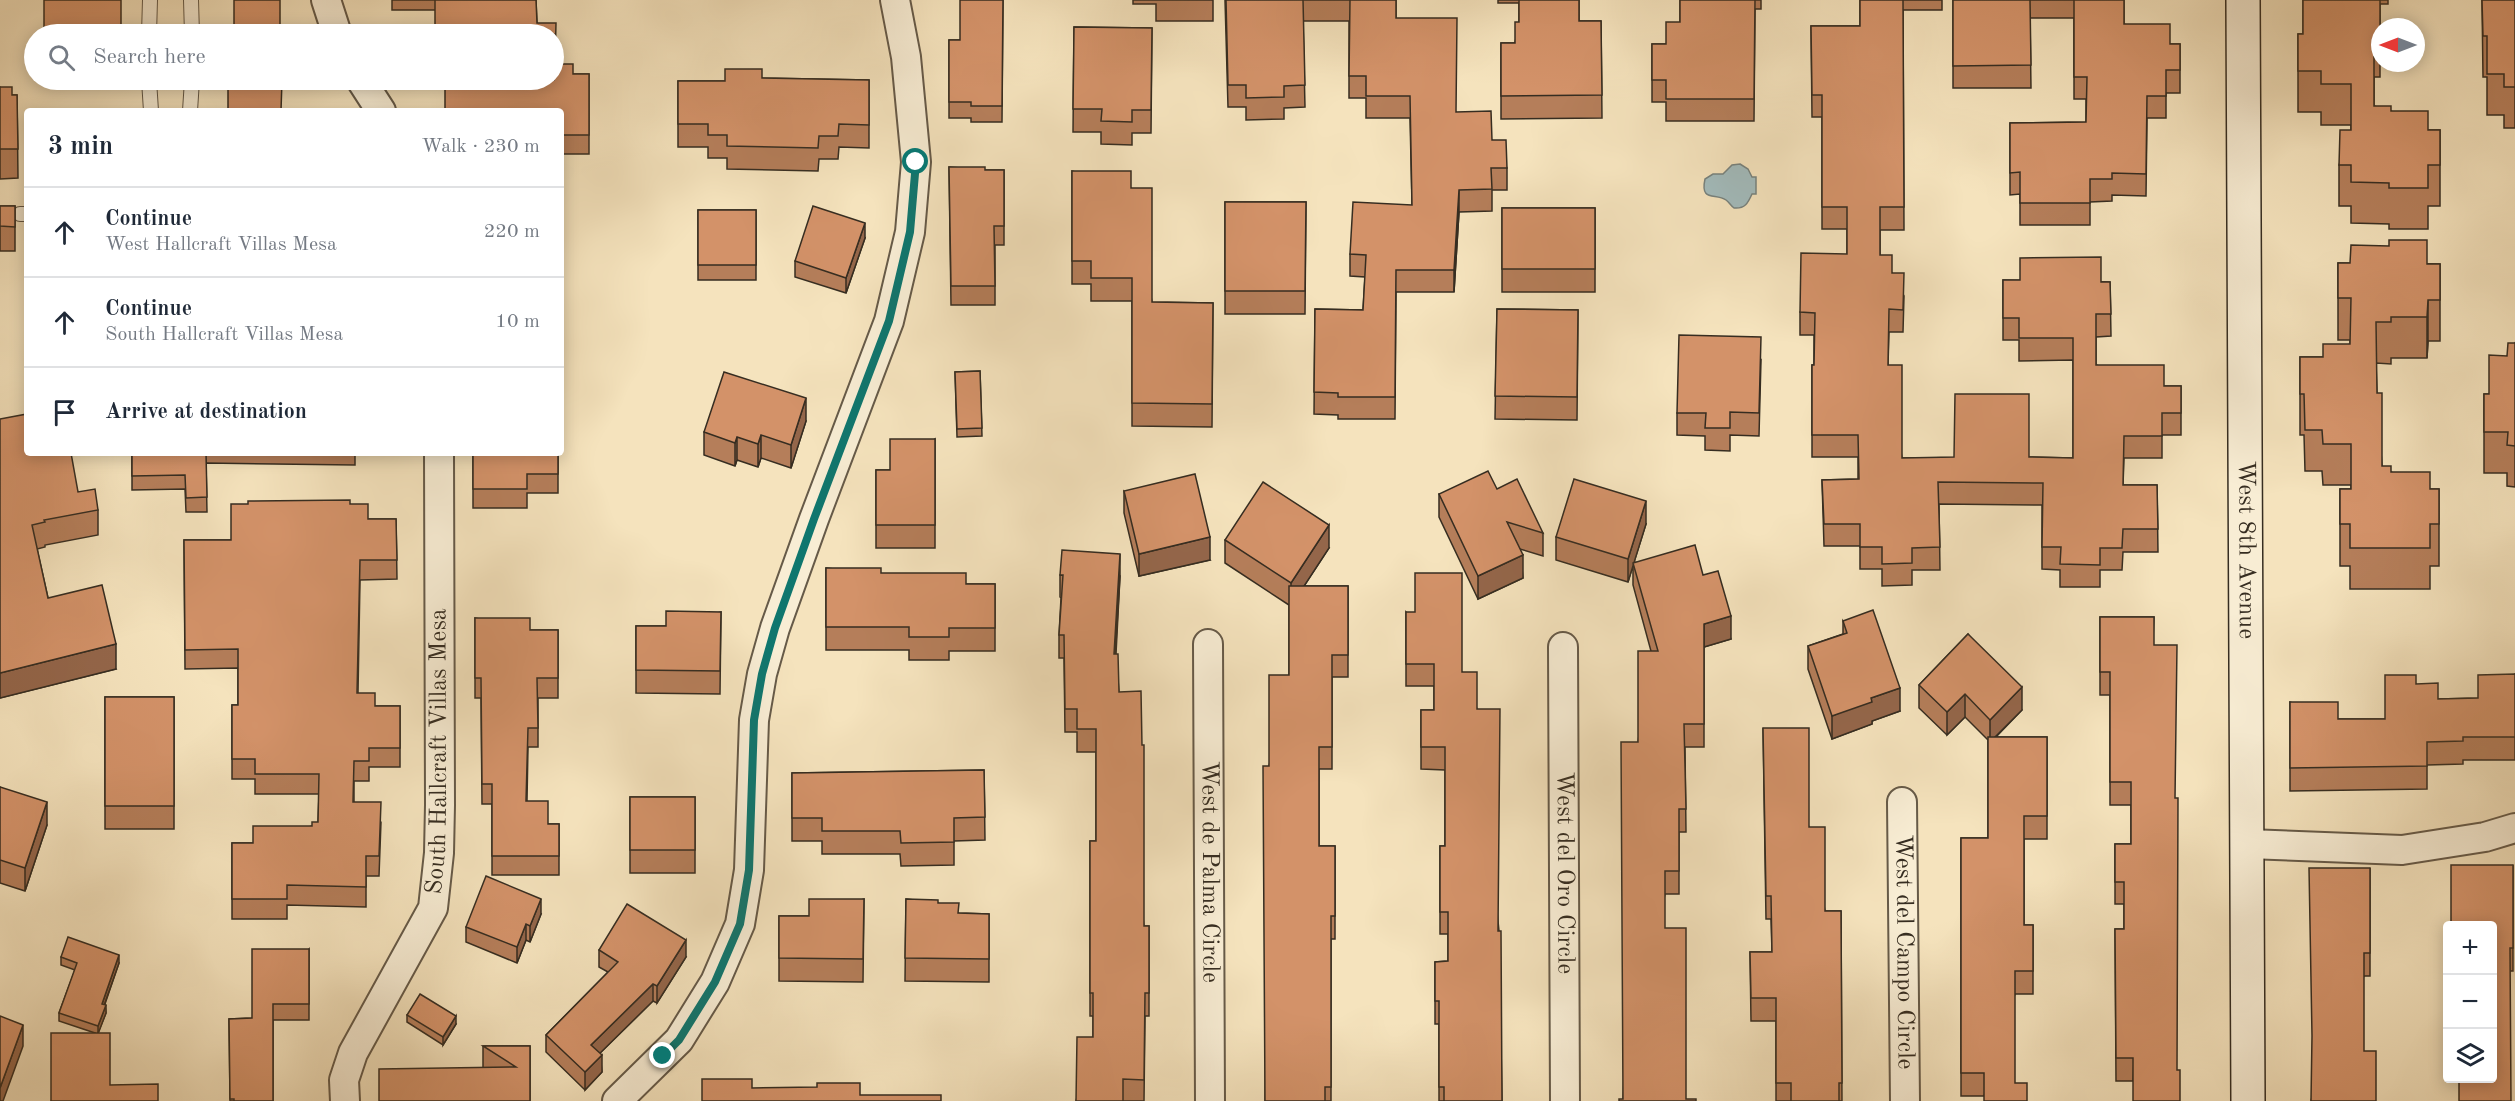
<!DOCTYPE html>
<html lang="en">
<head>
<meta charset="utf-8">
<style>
	:root { --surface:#fff; --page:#f2f2f3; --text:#1f2937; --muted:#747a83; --line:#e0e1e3 }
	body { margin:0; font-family:"Old Standard TT",serif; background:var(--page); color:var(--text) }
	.controls { position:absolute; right:18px; bottom:18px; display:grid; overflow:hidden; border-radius:6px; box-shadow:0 3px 15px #0003 }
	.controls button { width:54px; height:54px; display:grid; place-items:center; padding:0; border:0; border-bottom:2px solid var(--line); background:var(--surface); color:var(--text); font:30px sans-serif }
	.compass { position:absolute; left:2371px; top:18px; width:54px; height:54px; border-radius:50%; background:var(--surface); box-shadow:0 3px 15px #0003; rotate:270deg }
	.stop { position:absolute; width:18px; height:18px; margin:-14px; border:4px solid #0f766e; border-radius:50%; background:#fff }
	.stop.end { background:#0f766e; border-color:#fff; box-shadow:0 2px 6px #0008 }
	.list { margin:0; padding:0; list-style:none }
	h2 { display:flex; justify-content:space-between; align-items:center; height:78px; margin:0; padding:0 24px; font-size:26px }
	h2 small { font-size:20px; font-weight:400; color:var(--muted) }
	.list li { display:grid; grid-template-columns:39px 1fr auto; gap:18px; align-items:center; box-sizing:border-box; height:90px; padding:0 24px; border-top:2px solid var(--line) }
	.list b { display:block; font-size:22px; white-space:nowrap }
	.list p { margin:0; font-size:20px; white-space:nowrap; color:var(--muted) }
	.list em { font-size:20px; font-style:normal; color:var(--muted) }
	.icon { flex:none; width:33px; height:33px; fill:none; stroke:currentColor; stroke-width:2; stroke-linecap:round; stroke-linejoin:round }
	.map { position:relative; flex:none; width:2515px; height:1101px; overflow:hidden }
	.search { position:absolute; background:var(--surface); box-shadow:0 3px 15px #0003; left:24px; top:24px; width:540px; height:66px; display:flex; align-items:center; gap:15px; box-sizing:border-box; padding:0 21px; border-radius:33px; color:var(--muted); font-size:22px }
	.panel { position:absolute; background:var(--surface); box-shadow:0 3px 15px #0003; left:24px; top:108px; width:540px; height:348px; border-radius:6px }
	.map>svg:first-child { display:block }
</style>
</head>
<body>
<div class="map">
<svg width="2515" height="1101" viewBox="0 0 2515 1101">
	<rect width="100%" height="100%" fill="#f5e3bd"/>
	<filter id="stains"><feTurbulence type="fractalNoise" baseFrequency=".00333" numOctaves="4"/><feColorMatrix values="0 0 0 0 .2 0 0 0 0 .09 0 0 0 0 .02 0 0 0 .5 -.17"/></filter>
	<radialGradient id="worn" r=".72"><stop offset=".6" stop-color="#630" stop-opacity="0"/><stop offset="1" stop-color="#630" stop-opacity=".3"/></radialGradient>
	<path fill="#a2bbbc" stroke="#77827e" stroke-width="1.5" d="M1740 164 1748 169 1752 177H1756V194H1752C1748 203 1745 209 1734 208 1731 206 1729 202 1726 200 1715 193 1700 202 1705 179L1713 174H1723L1732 165Z"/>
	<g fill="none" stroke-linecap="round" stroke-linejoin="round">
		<g stroke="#665a48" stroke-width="16">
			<g id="lane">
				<path d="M191 0 192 34"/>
				<path d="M149 34 150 0"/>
				<path d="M149 80 151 111"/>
				<path d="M190 111 192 80"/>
				<path d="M20 214H27"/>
			</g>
		</g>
		<g stroke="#665a48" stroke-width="32">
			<g id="street">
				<path d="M326 0 337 34"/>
				<path d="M361 80 381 111"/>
				<path id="s1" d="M1208 644 1210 1101"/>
				<path id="s2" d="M1563 647 1565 1101"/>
				<path id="s3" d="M1902 802 1905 1101"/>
				<path d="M2248 844 2402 850 2485 837 2515 828"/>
				<path id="s4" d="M345 1101 344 1080 353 1053 433 908 439 853 440 805 439 453"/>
				<path d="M617 1101 679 1040 715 982 740 924 749 870 754 720 762 674 775 628 814 519 889 321 910 232 916 162 906 57 895 0"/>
			</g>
		</g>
		<g stroke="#362d21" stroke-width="36">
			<g id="secondary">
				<path id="s5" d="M2243 0 2248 1101"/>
			</g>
		</g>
		<use href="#lane" stroke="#f8edd4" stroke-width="14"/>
		<use href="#street" stroke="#f8edd4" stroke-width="28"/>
		<use href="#secondary" stroke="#f8edd4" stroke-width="33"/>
	</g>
	<g fill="#b57e5a" stroke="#362d21" stroke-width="1.5">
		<path d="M392 0H536L537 23 556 64 573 74H589V154H561V111L554 80 435 10H392Z"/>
		<path d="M1003 0 1002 122H971V118H949V40H960Z"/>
		<path d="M1133 0H1213V21H1156V4H1133Z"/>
		<path d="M1225 0H1396V18L1456 112 1492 140 1507 168V190H1492V211L1459 212 1454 292H1396L1395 419H1338V415L1314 414 1315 309 1363 310 1365 277 1350 276V254L1412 205 1410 118H1366V98H1349V21H1303L1305 107 1284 108V119L1246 120V107H1228Z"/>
		<path d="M1498 0H1579V21H1601L1602 118 1501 119V43H1515L1519 22V3H1498Z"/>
		<path d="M1680 0H1761V9H1755L1754 121H1666V102H1652V44H1666L1680 22Z"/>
		<path d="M1860 0H1942V10H1903L1904 230H1880V255L1892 273 1904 296 1903 332H1889L1888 365 1902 458 2029 457 2073 458V360L2019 361V340H2003V280L2110 282 2111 336 2096 337V365L2164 386H2181V435H2162V458H2124L2123 485H2157L2158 552H2123L2122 570H2100V587H2060V570L2042 569V505L1939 504 1940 570H1912V585L1882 586V569H1860V546H1824L1822 480 1858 479V457H1812V365H1814V335H1800V312L1847 254V229H1822V117H1812L1811 26H1860Z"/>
		<path d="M1953 0H2124V24L2170 44H2180V93H2166V118H2147L2146 196 2112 195V201L2090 202V225H2020V194L2010 195V123L2086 122V99H2074V18H2030L2031 88H1953Z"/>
		<path d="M2303 0H2388V4H2380V77H2374V106L2391 111 2428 130H2440V206H2428V229H2389V224L2351 223V206H2339V165L2351 130V125H2321V112H2298V34H2303Z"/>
		<path d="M2482 0H2515V128H2504V115H2487V77H2483Z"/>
		<path d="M1074 27 1152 28 1151 133H1132V145L1101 144V132H1073Z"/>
		<path d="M762 78 869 80V148L839 147 838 159H819L818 171 727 169V158H708V147H678V81H725Z"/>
		<path d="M0 87 12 95H17L18 178 0 179Z"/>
		<path d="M949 167 985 170H1004V245H995V305H951Z"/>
		<path d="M1072 171 1131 188 1152 302 1213 303 1212 427 1132 426V301H1091V284H1072Z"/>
		<path d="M1225 202H1306L1305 314H1225Z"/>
		<rect x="0" y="206" width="15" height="45"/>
		<rect x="1502" y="208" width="93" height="84"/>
		<rect x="698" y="210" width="58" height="70"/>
		<path d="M865 238 846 293 795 277V261Z"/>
		<path d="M2338 263 2440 264V341H2428L2427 358H2391V364L2376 363 2377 393 2382 466 2391 472 2430 489H2439V566H2430V589H2350V566H2340V489H2351V485H2323L2322 471H2305L2304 435H2300V357H2323L2350 344V340H2338Z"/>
		<path d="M1497 309 1578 310 1577 420 1495 419Z"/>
		<path d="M2515 343V487L2507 486V473H2484V394H2489L2507 356Z"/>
		<path d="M1761 360 1759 436 1730 435V451L1705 450V436L1677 435V413Z"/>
		<path d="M980 371 982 436 957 437 955 372Z"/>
		<path d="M27 414 78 492 98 510V535L45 545V547L37 549 48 598 116 669 0 698Z"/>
		<path d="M806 421 791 468 761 458 758 467 737 460 735 466 704 455V432Z"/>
		<path d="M935 439V548H876V470H890Z"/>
		<path d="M132 453H403V455H355V465L206 463 207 512H186L185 489 132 490Z"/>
		<path d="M473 453H558V493H527V508H473Z"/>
		<path d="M1497 489 1543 533V556L1520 549 1523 578 1478 599 1439 517V494Z"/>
		<path d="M1124 491 1210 560 1139 576 1124 513Z"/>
		<path d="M350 504 368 519H396L397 579 360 580 358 693 375 706H400V767H369V781H354V802L381 822 379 876H366V907L287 905V919H232V843H253L312 826 318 822 319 794H255V779H232V705H238V668L185 669 184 540H231Z"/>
		<path d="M1646 524 1634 562 1703 575 1731 639 1704 647V747H1685L1686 832H1679V894H1665L1623 1099 1638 742 1651 651 1633 585V565L1628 582 1556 560V537Z"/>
		<path d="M1225 540 1329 548 1304 586H1348V677H1332V769H1319V846H1335V939H1331V1101H1265L1269 766 1289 675V605L1225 563Z"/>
		<path d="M826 568 966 584H995V651H949V660H909V650H826Z"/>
		<path d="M1060 575 1120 576 1116 654 1119 692 1144 926H1149V1016H1145L1144 1101H1076L1093 1037V1016H1090V841H1096V752H1077V732H1065L1064 658H1059V635L1061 598 1060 597Z"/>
		<path d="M721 612 720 694 636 693V626H666Z"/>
		<path d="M1406 612 1462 672 1477 709 1499 931 1502 1101H1439V1024H1435V962L1448 961V934H1440V846H1445V770L1421 769V710H1434V686H1406Z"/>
		<path d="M2100 617H2154L2133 1081H2116L2115 929H2124V904H2115V844H2131V805H2110V695H2100Z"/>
		<path d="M475 618 530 630H558V698H538V747H528L527 801 548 824H559V875H492V804H482L481 698H475Z"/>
		<path d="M1843 621 1900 711 1872 721V724L1832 739 1808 669V646L1843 634Z"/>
		<path d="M1968 634 2022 710 1996 737H2047V839H2024V925H2033V994H2015L1984 1096H1961V838H1988V740L1965 717 1947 735 1919 708V685Z"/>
		<path d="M2515 674V760H2463V764L2427 765V789L2290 791V702L2338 719H2385L2416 684 2438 699 2478 698Z"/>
		<rect x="105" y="697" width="69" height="132"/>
		<path d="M1763 728 1809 827 1825 911H1841L1842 1101H1776V1021H1751L1750 952H1772L1771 919H1766Z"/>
		<path d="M984 770 985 840 954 841V865L901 866 900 854H822V841H792V773Z"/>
		<path d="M0 787 47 825 25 891 0 883Z"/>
		<rect x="630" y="797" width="65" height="76"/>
		<path d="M2513 865V971H2510L2458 1078Z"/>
		<path d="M2370 868V976H2364L2311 1101Z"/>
		<path d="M864 899 863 982 779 981V916H809Z"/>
		<path d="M906 899 938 903 959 913 989 914V982L905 981Z"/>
		<path d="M541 914 530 942 526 940 517 963 466 942V927Z"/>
		<path d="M309 949V1020H273V1101H230L229 1019 252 1018Z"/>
		<path d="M599 950 686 957 657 1003 653 1001 600 1053 602 1072 585 1090 546 1052V1035L608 972 599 967Z"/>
		<path d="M61 957 119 963 105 1004 106 1013 98 1033 51 1101 95 1033 59 1021V1013L75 970 61 965Z"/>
		<path d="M407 1015 456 1024 443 1045 407 1022Z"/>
		<path d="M483 1046H530V1101L483 1068Z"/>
	</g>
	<g fill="#94664a" stroke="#362d21" stroke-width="1.5">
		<path d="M1459 190V212L1454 292V270Z"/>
		<path d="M865 223V238L846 293V278Z"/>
		<path d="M2428 300V341L2427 358V317Z"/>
		<path d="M806 398V421L791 468V445Z"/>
		<path d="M761 435V458L758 467V444Z"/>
		<path d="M737 437V460L735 466V443Z"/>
		<path d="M1646 501V524L1628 582V559Z"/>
		<path d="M1329 525V548L1291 606V583Z"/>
		<path d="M1210 537V560L1139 576V554Z"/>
		<path d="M1120 554V576L1114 677V654Z"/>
		<path d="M1523 555V578L1478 599V576Z"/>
		<path d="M1731 616V639L1704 647V624Z"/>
		<path d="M116 644V669L0 698V673Z"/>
		<path d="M2022 687V710L1990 742V720Z"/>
		<path d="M1900 688V711L1872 721V724L1832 739V716L1871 698Z"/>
		<path d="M1965 694V717L1947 735V712Z"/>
		<path d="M47 802V825L25 891V868Z"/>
		<path d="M541 899V914L530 942V926Z"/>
		<path d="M526 924V940L517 963V947Z"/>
		<path d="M686 940V957L657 1003V986Z"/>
		<path d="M119 955V963L102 1011V1004Z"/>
		<path d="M653 984V1001L591 1062V1045Z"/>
		<path d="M106 1005V1013L98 1034V1026Z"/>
		<path d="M456 1016V1024L443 1045V1037Z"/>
		<path d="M23 1025V1046L3 1101H0V1088Z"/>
		<path d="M602 1055V1072L585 1090V1072Z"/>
	</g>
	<g fill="#d39269" stroke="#362d21" stroke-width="1.5">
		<rect x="44" y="0" width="77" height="34"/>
		<rect x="234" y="0" width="46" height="34"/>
		<path d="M435 0H536L537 23H556L555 64H573V74H589V135H561V111H445V80H554V34H435Z"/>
		<path d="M960 0H1003L1002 106H971V102H949V40H960Z"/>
		<path d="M1226 0H1303L1305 85 1284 86V97L1246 98V85H1228Z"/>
		<path d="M1350 0H1396V18H1457L1456 112 1491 111 1492 140H1506L1507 168H1491L1492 189 1459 190 1454 270H1396L1395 397H1338V393L1314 392 1315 309 1363 310 1366 255 1350 254 1353 202 1412 205 1410 96H1366V76H1349Z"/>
		<path d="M1519 0H1579V21H1601L1602 95 1501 96V43H1515V22H1519Z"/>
		<path d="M1680 0H1755L1754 99H1666V80H1652V44H1666V22H1680Z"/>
		<path d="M1860 0H1903L1904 207H1880V255H1892V273H1904L1903 310 1889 309 1888 365H1902V458L1954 457 1955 394H2029V457L2073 458V338H2019V318H2003V280H2020V258L2101 257V282H2110L2111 314H2096V365H2164V386H2181V413H2162V436H2124L2123 485H2157L2158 529H2123L2122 548H2100V565L2060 564 2061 547H2042L2043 483 1938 482 1940 547 1912 548V563L1882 564V547H1860V524H1824L1822 480 1859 479 1858 435H1812V365H1814L1815 313 1800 312 1801 253 1847 254V207H1822V95H1812L1811 26H1860Z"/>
		<path d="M1953 0H2030L2031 65 1953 66Z"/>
		<path d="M2074 0H2124V24H2170V44H2180V70H2166V96H2147L2146 174 2112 173V179H2090V203H2020V172L2010 173V123L2086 122 2087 77H2074Z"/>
		<path d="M2303 0H2380V36H2374V106H2391V111H2428V130H2440V165H2428V188H2389V183L2351 182V165H2339L2340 130H2351V84H2321V71H2298V34H2303Z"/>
		<path d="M2482 0H2515V87H2504V74H2487V36H2483Z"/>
		<path d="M1074 27 1152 28 1151 110H1132V122L1101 121 1102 109H1073Z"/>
		<path d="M725 69H762V78L869 80V125L839 124 838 136H819L818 148 727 146V135H708V124H678V81H725Z"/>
		<path d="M228 80H282L281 111H228Z"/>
		<path d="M0 87H12V95H17L18 149H0Z"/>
		<path d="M949 167H985V170H1004V226H994L995 286H951Z"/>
		<path d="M1072 171H1131V188H1152V302L1213 303 1212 404 1132 403V278H1091V261H1072Z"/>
		<path d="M1225 202H1306L1305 291H1225Z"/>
		<path d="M0 206H15V227L0 226Z"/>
		<path d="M813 206 865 223 846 278 795 261Z"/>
		<rect x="1502" y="208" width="93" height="61"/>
		<rect x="698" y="210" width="58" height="55"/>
		<path d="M2389 240H2427V264H2440V300H2428L2427 317H2391V322H2376L2377 393H2382V466H2391V472H2430V489H2439V524H2430V548H2350V524H2340V489H2351V444H2323L2322 430H2305L2304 394H2300V357H2323V344H2350L2351 298H2338V263H2350L2351 245 2389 246Z"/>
		<path d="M1497 309 1578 310 1577 397 1495 396Z"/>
		<path d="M1679 335 1761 337 1759 413 1730 412V428H1705L1706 413H1677Z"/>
		<path d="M2508 343H2515V446L2507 445 2508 432H2484V394H2489V355L2507 356Z"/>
		<path d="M980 371 982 428 957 429 955 372Z"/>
		<path d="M724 372 806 398 791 445 761 435 758 444 737 437 735 443 704 432Z"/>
		<path d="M27 414V453H71L78 492 95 489 98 510 44 520 45 522 32 525 48 598 102 585 116 644 0 673V419Z"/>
		<path d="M890 439H935V525H876V470H890Z"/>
		<path d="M132 453H206L207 497 186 498 185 475 132 476Z"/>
		<path d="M473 453H558V474H527V489H473Z"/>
		<path d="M1488 471 1497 489 1517 479 1543 533 1507 522 1523 555 1478 576 1439 494Z"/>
		<path d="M1195 474 1210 537 1139 554 1124 491Z"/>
		<path d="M1574 479 1646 501 1628 559 1556 537Z"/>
		<path d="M1263 482 1329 525 1291 583 1225 540Z"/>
		<path d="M350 500V504H368V519H396L397 560H360L357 693H375V706H400V748H369V761H354L353 802H381L379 856H366V887L287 885V899H232V843H253V826H312V822H318L319 774H255V759H232V705H238V649L185 650 184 540H231V504H248V501Z"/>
		<path d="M1695 545 1703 575 1718 571 1731 616 1704 624V724H1684L1686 809H1679V871H1665V928H1686V1099H1696V1101H1619V1099H1623L1621 742H1638V651H1658L1633 563Z"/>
		<path d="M1062 550 1120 554 1114 654H1118L1119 692 1141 691 1142 745H1144V926H1149V993H1145L1144 1080 1123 1079V1101H1076L1077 1037H1093V993H1090V841H1096V729H1077V709H1065L1064 635H1059L1063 575H1060Z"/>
		<path d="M826 568H881V573H966V584H995V628H949V637H909V627H826Z"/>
		<path d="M1415 573H1462V672H1477V709H1500L1498 931H1501L1502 1101H1444V1087H1439V1001H1435V962L1448 961V912H1440V846H1445V747H1421V710H1434V664H1406V612H1415Z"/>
		<path d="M1289 586H1348V655H1332V747H1319V846H1335V916H1331V1087H1325V1101H1265L1263 766H1269V675H1289Z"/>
		<path d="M1873 610 1900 688 1871 698 1872 702 1832 716 1808 646 1847 633 1843 621Z"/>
		<path d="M666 611 721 612 720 671 636 670V626H666Z"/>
		<path d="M2100 617H2154V645H2177L2175 798H2178L2177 1070H2180V1101H2133V1058H2116L2115 929H2124V882H2115V844H2131V782H2110V672H2100Z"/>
		<path d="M475 618H530V630H558V678H537L538 728H528L526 801H548V824H559V856H492V784H482L481 678H475Z"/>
		<path d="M1968 634 2022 687 1990 720 1965 694 1947 712 1919 685Z"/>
		<path d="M2515 674V737H2463V741L2427 742V766L2290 768V702H2338V719H2385V675H2416V684L2438 683V699L2478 698V675Z"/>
		<rect x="105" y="697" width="69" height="109"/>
		<path d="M1763 728H1809V827H1825V911H1841L1842 1083H1839V1101H1791V1083H1776V998H1751L1750 952H1772L1771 896H1766Z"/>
		<path d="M1988 737H2047V816H2024V925H2033V971H2015V1083H2027V1101H1984V1073H1961V838H1988Z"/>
		<path d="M984 770 985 817 954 818V842L901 843 900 831H822V818H792V773Z"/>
		<path d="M0 787 47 802 25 868 0 860Z"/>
		<rect x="630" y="797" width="65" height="53"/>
		<path d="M2451 865H2513V948H2510L2511 1101H2459V1078H2493V926H2451Z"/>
		<path d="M2309 868H2370V953H2364V1051H2376V1101H2311L2312 1036Z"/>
		<path d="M486 876 541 899 530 926 526 924 517 947 466 927Z"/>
		<path d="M809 899H864L863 959 779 958V916H809Z"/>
		<path d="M906 899 938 900V903H959L958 913 989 914V959L905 958Z"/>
		<path d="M627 904 686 940 657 986 653 984 591 1045 602 1055 585 1072 546 1035 618 962 599 950Z"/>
		<path d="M68 937 119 955 102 1004 106 1005 98 1026 59 1013 77 963 61 957Z"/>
		<path d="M252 949H309V1004H273V1101H234V1099H230L229 1019 252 1018Z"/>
		<path d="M420 994 456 1016 443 1037 407 1015Z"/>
		<path d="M0 1016 23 1025 0 1088Z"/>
		<path d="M51 1033H110V1085L158 1084V1101H51Z"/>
		<path d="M483 1046H530V1101H379V1069L516 1067Z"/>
		<path d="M702 1079H752V1088L817 1087V1083H860V1095H941V1101H702Z"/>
	</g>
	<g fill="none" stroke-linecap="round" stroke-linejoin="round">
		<path stroke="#0f766e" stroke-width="8" d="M663 1056 679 1040 715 982 740 924 749 870 754 720 762 674 775 628 814 519 889 321 910 232 916 162"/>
	</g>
	<g text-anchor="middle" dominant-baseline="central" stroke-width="4.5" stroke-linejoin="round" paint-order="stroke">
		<g font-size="24" fill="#362d21" stroke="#f8edd4">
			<text stroke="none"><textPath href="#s5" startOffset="550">West 8th Avenue</textPath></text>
			<text stroke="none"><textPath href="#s4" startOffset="372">South Hallcraft Villas Mesa</textPath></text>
			<text stroke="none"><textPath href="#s1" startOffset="228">West de Palma Circle</textPath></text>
			<text stroke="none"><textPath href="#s2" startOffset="226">West del Oro Circle</textPath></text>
			<text stroke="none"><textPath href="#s3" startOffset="150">West del Campo Circle</textPath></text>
		</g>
	</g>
	<rect width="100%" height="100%" filter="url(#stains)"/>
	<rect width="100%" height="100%" fill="url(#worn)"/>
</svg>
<div class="controls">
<button>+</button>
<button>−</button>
<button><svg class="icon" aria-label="layers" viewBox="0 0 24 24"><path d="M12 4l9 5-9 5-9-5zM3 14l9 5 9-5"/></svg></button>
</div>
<svg class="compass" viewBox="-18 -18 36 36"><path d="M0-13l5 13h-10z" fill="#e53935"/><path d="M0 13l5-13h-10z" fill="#747a83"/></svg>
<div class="stop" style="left:916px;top:162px"></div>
<div class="stop end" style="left:663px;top:1056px"></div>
<div class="search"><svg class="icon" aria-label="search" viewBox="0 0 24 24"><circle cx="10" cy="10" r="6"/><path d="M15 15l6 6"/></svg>Search here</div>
<section class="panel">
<h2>3 min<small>Walk · 230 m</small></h2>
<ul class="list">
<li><svg class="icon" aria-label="ahead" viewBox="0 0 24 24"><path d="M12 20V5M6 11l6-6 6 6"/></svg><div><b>Continue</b><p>West Hallcraft Villas Mesa</p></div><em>220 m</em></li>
<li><svg class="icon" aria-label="ahead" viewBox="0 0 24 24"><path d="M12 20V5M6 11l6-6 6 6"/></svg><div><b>Continue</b><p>South Hallcraft Villas Mesa</p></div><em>10 m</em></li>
<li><svg class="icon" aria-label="arrive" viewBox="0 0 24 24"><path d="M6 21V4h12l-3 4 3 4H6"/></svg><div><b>Arrive at destination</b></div></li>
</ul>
</section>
</div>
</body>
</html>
